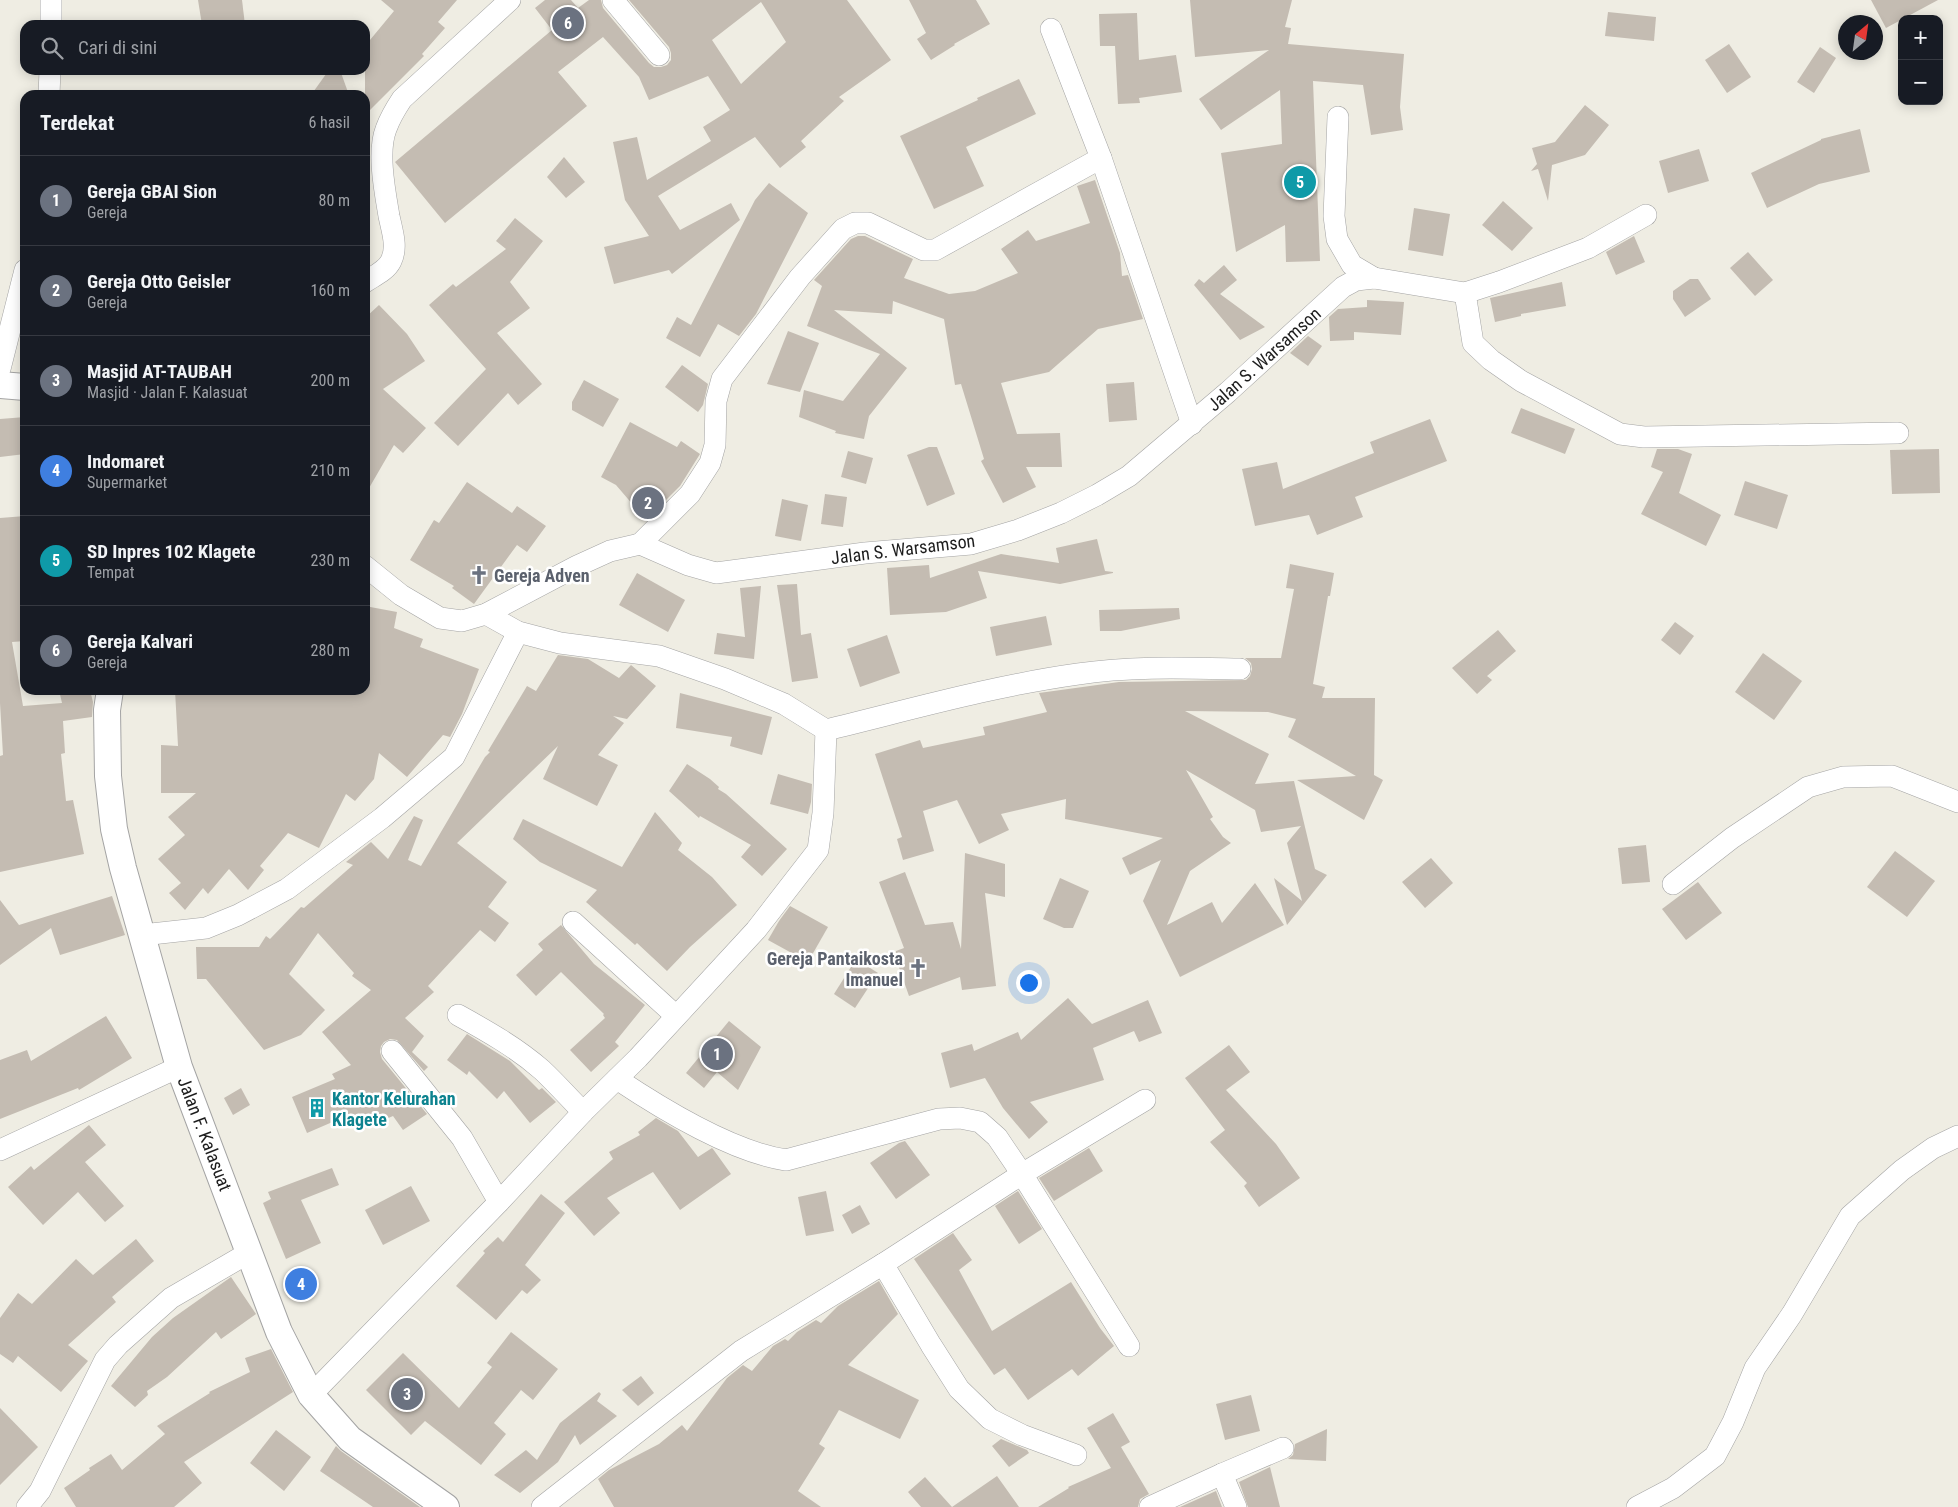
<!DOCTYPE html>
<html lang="id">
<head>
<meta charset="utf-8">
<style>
	:root { --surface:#171b24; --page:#20242c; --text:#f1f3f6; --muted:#9ea1a6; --line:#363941; --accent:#0b8043 }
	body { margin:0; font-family:"Roboto Condensed",sans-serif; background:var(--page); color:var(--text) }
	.controls { position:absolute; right:15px; top:15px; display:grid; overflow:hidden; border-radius:10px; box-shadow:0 2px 12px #0003 }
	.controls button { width:45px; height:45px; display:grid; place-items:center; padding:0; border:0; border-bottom:1px solid var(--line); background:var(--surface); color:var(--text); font:25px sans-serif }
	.compass { position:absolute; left:1838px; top:15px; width:45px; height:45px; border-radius:50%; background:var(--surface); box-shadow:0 2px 12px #0003; rotate:29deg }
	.you { position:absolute; left:1028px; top:982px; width:18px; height:18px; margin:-12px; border:4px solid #fff; border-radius:50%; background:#1a73e8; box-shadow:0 0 0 8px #1a73e833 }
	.badge { display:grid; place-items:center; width:32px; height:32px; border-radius:50%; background:var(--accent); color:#fff; font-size:16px; font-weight:700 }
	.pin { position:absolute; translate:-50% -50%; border:2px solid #fff; box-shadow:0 1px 5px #0006 }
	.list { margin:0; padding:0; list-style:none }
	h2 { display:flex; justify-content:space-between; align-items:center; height:65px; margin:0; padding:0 20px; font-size:21px }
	h2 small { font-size:16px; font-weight:400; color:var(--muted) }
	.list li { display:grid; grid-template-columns:32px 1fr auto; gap:15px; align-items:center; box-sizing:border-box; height:90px; padding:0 20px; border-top:1px solid var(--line) }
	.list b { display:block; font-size:19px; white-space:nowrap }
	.list p { margin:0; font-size:16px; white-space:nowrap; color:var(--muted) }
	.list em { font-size:16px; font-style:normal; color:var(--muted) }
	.icon { flex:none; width:28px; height:28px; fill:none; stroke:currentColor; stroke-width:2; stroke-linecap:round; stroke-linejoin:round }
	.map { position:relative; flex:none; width:1958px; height:1507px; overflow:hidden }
	.search { position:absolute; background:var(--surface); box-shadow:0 2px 12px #0003; left:20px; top:20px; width:350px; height:55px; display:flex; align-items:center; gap:12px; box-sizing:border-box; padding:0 18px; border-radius:15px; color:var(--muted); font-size:19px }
	.panel { position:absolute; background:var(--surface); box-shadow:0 2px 12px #0003; left:20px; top:90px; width:350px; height:605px; border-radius:15px }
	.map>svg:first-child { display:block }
</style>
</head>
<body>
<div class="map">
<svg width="1958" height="1507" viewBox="0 0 1958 1507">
	<rect width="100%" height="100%" fill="#efede3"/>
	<g fill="#c4bcb2" fill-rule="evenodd">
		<path d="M198 0H242L245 25H202Z"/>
		<path d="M381 0H457L438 22 445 28 422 54 424 56 365 115V46L394 11Z"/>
		<path d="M545 0H571L578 8 589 0H601L603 8 649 63 654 67H661L667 65 671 60V53L669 47 629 0H847L891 60 839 97 844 101 801 141 806 147 780 168 755 137 658 196 680 230 731 203 740 220 672 274 669 270 614 284 604 247 649 236 625 200 613 142 637 137 647 180 711 141 703 127 730 110 708 76 649 100 639 77 603 37 558 72 587 106 445 223 395 162 552 30 535 8ZM761 2 786 42 741 84 712 40Z"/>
		<path d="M909 0H976L990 24 954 44 955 45 931 60 917 39 926 33Z"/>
		<path d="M1190 0H1292L1285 27 1291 28 1288 44 1404 54 1400 107 1403 130 1371 135 1363 85 1313 81 1320 261 1286 262 1285 225 1236 252 1221 153 1282 144 1280 90 1221 130 1199 99 1269 50 1195 57Z"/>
		<path d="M1871 0H1938L1886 28Z"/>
		<path d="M1608 12 1656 17 1654 41 1605 36Z"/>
		<path d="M1137 13 1139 60 1176 55 1182 92 1139 98 1140 103 1118 104 1115 46H1100L1099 14Z"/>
		<path d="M1729 44 1751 77 1727 93 1705 60Z"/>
		<path d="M1820 47 1836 58 1814 93 1797 82Z"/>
		<path d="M329 70H340L349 95H311Z"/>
		<path d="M1019 79 1036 114 966 147 984 186 934 209 900 136 978 100 977 98Z"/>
		<path d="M1585 105 1609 125 1585 155 1552 165 1548 201 1538 169 1531 171 1537 164 1532 148 1555 142Z"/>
		<path d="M1860 129 1870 172 1819 184 1767 208 1751 173 1821 140V139Z"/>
		<path d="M1699 149 1709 181 1668 193 1659 161Z"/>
		<path d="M564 157 585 182 566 198 547 177Z"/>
		<path d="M1095 180 1120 253 1122 276 1128 275 1143 319 1098 329 1049 372 1001 383 1017 434 1060 433 1062 467H1026L1036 487 1003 503 981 461 984 459 961 384 955 385 944 319 893 301 892 314 834 310 907 368 869 416 864 439 835 433 836 431 799 417 804 390 843 401 880 354 807 326 822 286 814 280 851 239 858 236H865L913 259 904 278 949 294 975 291 1018 273 1001 249 1028 230 1036 241 1090 223 1077 186Z"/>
		<path d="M769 183 808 213 756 314 739 336 718 324 700 357 666 338 677 317 691 325 755 200Z"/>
		<path d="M1503 201 1533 228 1512 251 1482 225Z"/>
		<path d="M1414 208 1450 214 1443 256 1408 250Z"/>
		<path d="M515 218 543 241 510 282 530 308 497 333 542 384 518 405 508 393 458 446 434 423 486 369 429 305 453 284 456 287 506 249 496 241Z"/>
		<path d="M1634 236 1645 262 1616 275 1606 252Z"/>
		<path d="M1748 252 1773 280 1755 296 1730 268Z"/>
		<path d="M1224 265 1237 280 1220 294 1265 327 1240 340 1194 285 1199 279 1204 283Z"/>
		<path d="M1690 279H1698L1711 299 1685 317 1673 299V291Z"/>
		<path d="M1562 282 1566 306 1521 314V316L1495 322 1490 298Z"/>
		<path d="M1367 300 1404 302 1401 335 1354 332V340L1330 341 1329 317 1338 309 1367 307Z"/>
		<path d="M379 305 407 334 425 361 383 389 426 428 403 453 394 445 365 495V318Z"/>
		<path d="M788 331 819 343 800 392 767 384Z"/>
		<path d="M1308 336 1322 346 1308 366 1290 353Z"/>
		<path d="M682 365 708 384 703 405 698 412 665 387Z"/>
		<path d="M584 380 619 399 603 427 572 410V402Z"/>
		<path d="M1134 382 1137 420 1109 422 1106 384Z"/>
		<path d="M1521 408 1575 429 1565 454 1511 433Z"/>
		<path d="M25 417V454L0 457V419Z"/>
		<path d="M1430 419 1447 461 1355 497 1363 517 1317 535 1309 515 1255 526 1242 469 1277 462 1283 489 1374 453 1370 442Z"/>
		<path d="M630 422 677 447 681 441 700 454 680 486 646 520 616 485 601 477Z"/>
		<path d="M929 447H937L955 494 927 506 907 455Z"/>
		<path d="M1657 449H1678L1692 454 1679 493 1721 515 1706 546 1641 514 1663 472 1651 467Z"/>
		<path d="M1939 449 1940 493 1892 494 1890 450Z"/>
		<path d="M848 451 873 458 866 484 841 477Z"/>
		<path d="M1745 481 1788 495 1777 529 1734 515Z"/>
		<path d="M467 482 512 513 517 506 546 526 527 552 517 545 474 604 452 588 454 586 410 560 434 520 439 523Z"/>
		<path d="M825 494 847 497 843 527 821 524Z"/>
		<path d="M782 499 808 505 801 541 775 536Z"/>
		<path d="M25 516V641L12 642 23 706 62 703 59 690H90L93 702 92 717 63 721 65 753 61 754 66 801 73 800 84 854 0 872V756L3 755 0 703V518Z"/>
		<path d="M1097 539 1105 571 1113 572V573L1060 584 978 571 987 598 946 612 890 615 887 568 929 565 930 578 1001 554 1059 563 1056 548Z"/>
		<path d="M1290 564 1334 573 1330 596H1328L1313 684 1325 687 1322 698H1375L1374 775 1383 780 1364 820 1297 780 1356 776 1288 737 1296 719 1268 712 1185 711 1269 754 1255 784 1294 781 1315 869 1327 875 1287 925 1274 878 1302 901 1287 843 1301 826 1261 832 1255 810 1186 770 1213 817 1210 819 1223 837 1231 843 1190 871 1167 925 1212 902 1222 923 1255 883 1284 925 1180 977 1143 901 1161 860 1130 875 1122 858 1163 838 1065 819 1066 799 1001 814 1009 830 979 844 957 800 923 811 934 851 903 860 897 839 902 837 875 754 920 740 923 748 985 735 983 727 1047 712 1039 693 1119 682 1246 680 1250 676 1252 669 1251 663 1245 658H1281L1294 589 1286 588Z"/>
		<path d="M637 573 685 600 668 632 619 605Z"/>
		<path d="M797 584 801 635 811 633 818 678 792 682 777 585Z"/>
		<path d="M761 586 754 659 714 654 717 633 745 637 740 588Z"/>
		<path d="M365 606 397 612 394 628 423 639 420 647 479 669 462 714 450 737 443 735 407 777 379 753 374 779 355 801 346 794 319 848 288 833 260 866 264 870 248 890 229 869 208 894 203 888 185 910 169 893 181 883 158 859 185 835 168 817 196 793H161V745L178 746 175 690H365Z"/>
		<path d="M1179 608 1180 619 1121 631H1100L1099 610Z"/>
		<path d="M1046 616 1052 645 996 656 990 627Z"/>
		<path d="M1675 622 1694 636 1680 655 1661 640Z"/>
		<path d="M1498 630 1516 651 1487 676 1492 680 1477 694 1452 668Z"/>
		<path d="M887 635 900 673 860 687 847 649Z"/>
		<path d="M1763 653 1802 681 1774 720 1735 692Z"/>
		<path d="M558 655 588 659 619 678 631 665 656 686 627 719 613 716 624 723 598 755 618 765 597 806 543 779 558 746 457 843 507 882 488 907 509 923 495 942 480 930 428 986 434 992 405 1018 424 1036 412 1052 428 1067 424 1071 397 1040 390 1039 384 1042 381 1046 380 1052 382 1059 427 1114 403 1130 393 1116 359 1131 351 1114 307 1133 292 1097 335 1079 332 1074 351 1065 322 1032 371 990 352 976 354 973 318 933 289 974 325 1010 301 1035 264 1050 206 979H197L196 947H259L266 936 270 939 301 907 304 908 353 865 346 862 371 842 388 859 414 816 423 820 408 860 421 866 485 757 490 752 488 751 527 686 536 691Z"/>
		<path d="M680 693 772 717 762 755 730 746 732 737 676 728Z"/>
		<path d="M687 764 710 779 719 787 718 789 726 794 787 849 762 876 741 857 751 845 700 816 699 818 669 791Z"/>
		<path d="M778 774 812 784 811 802 808 814 770 804Z"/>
		<path d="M655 812 682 843 678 850 712 877 737 905 690 947 667 971 637 943 635 945 586 902 597 890 540 862 513 839 523 819 622 867Z"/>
		<path d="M1646 845 1650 882 1622 884 1618 848Z"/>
		<path d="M1895 851 1935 881 1907 917 1867 887Z"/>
		<path d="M965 853 1005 864V897L985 893 996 986 962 990 960 977 909 996 896 959V951L904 948 879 882 905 872 925 925 953 922 961 949Z"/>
		<path d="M1431 858 1453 883 1425 908 1402 882Z"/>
		<path d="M1060 878 1089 891 1073 928H1064L1043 919Z"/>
		<path d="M1698 882 1722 913 1686 940 1662 909Z"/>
		<path d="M112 896 125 935 60 955 51 928 0 965V900L19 925Z"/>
		<path d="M790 906 828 927 808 962 768 940 779 921Z"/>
		<path d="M561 925 594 964 645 1005 615 1042 619 1046 591 1072 570 1050 605 1018 603 1015 604 1014 561 972 536 996 516 975 543 950 538 944Z"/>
		<path d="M856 959 878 973 855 1008 834 994Z"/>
		<path d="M1068 998 1092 1024 1148 1000 1162 1033 1139 1042 1134 1031 1093 1048 1104 1080 1030 1102 1048 1122 1029 1139 1003 1108 985 1078 950 1088 941 1053 972 1044 974 1051 1018 1032 1021 1040Z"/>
		<path d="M106 1016 132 1058 79 1090 78 1088 0 1119V1060L27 1050 31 1061Z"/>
		<path d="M729 1021 761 1047 738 1090 717 1072 704 1088 686 1073Z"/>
		<path d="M467 1034 510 1061 539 1090 542 1088 556 1102 530 1123 504 1091 497 1099 469 1071 467 1075 447 1060Z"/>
		<path d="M1229 1045 1250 1072 1226 1090 1276 1144 1300 1178 1259 1207 1244 1186 1247 1183 1210 1142 1225 1130 1185 1078Z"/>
		<path d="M241 1088 250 1105 233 1115 224 1098Z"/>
		<path d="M656 1118 678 1131 698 1157 712 1148 713 1149 731 1174 680 1210 653 1172 607 1198 620 1213 594 1236 564 1202 613 1159 609 1152 640 1135 638 1132Z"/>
		<path d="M89 1125 106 1145 85 1162 124 1206 105 1222 78 1192 43 1225 8 1187 31 1166 34 1170Z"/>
		<path d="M905 1141 930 1175 896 1199 870 1163 899 1143Z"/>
		<path d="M1089 1148 1103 1171 1054 1201 1039 1178Z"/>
		<path d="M332 1168 339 1185 301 1200 321 1243 286 1259 263 1203 271 1199 268 1192Z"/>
		<path d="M411 1186 430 1221 383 1245 365 1210Z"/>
		<path d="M826 1191 834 1231 806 1236 798 1197Z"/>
		<path d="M1018 1191 1042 1229 1019 1244 995 1206Z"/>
		<path d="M541 1194 565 1213 525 1265 541 1280 527 1294 522 1290 496 1320 456 1286 485 1253 483 1251 498 1237 503 1242Z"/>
		<path d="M860 1205 870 1224 852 1234 842 1215Z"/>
		<path d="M953 1233 972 1260 959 1270 992 1331 1071 1282 1100 1328 1114 1346 1078 1376 1072 1369 1028 1400 1005 1368 994 1375 914 1259Z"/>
		<path d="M136 1239 154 1261 112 1297 116 1302 68 1345 88 1361 61 1392 18 1356 13 1363 0 1354V1318L18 1293 32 1304 76 1259 93 1275Z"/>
		<path d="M231 1277 256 1314 221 1339 216 1332 167 1377 147 1391 148 1395 135 1407 111 1386 152 1337 173 1318Z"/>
		<path d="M879 1281 898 1314 848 1365 919 1400 900 1439 839 1410 819 1444 825 1448 798 1491 821 1507H614L598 1479 609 1470 659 1444 682 1425 687 1431 727 1378 743 1365 752 1371 773 1346 785 1339 788 1341 797 1332 816 1320 821 1323 838 1306Z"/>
		<path d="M511 1332 558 1369 533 1400 521 1390 494 1423 506 1434 481 1465 425 1421 411 1435 366 1390 403 1353 459 1408 492 1367 487 1363Z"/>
		<path d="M271 1349 293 1392 184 1462 202 1483 174 1507H76L64 1488 90 1470 89 1468 111 1454 122 1470 165 1434 157 1426 210 1393 209 1392 250 1372 245 1358Z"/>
		<path d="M641 1376 654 1393 638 1406 622 1390Z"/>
		<path d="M599 1392 601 1394 597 1401 617 1416 580 1445 575 1435 558 1462 520 1493 494 1475 526 1450 537 1460 560 1423Z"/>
		<path d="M1251 1395 1260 1431 1225 1440 1216 1404Z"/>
		<path d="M0 1408 38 1447 0 1485Z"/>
		<path d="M1113 1413 1130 1442 1121 1447 1149 1494 1140 1499 1138 1507H1038L1069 1488 1068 1487 1111 1468 1087 1428Z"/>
		<path d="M1327 1429 1326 1461 1288 1459 1293 1455 1295 1444Z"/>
		<path d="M276 1430 311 1457 284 1491 250 1463Z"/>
		<path d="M1001 1439 1027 1450 1029 1453 1009 1467 992 1446Z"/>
		<path d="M336 1446 341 1451 420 1507H373L320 1471Z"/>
		<path d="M1270 1467 1280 1507H1248L1239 1482Z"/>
		<path d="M997 1476 1019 1507H921L908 1492 925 1477 952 1507Z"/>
		<path d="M1216 1491 1222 1507H1180Z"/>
	</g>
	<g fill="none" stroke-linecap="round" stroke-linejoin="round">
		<g stroke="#a4a4a4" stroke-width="22">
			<g id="minor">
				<path d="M613 0 659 55"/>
				<path d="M51 25V0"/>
				<path d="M1051 29 1101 158 1192 424"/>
				<path d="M49 95 50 70"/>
				<path d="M1338 117 1334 216 1337 239 1352 265 1374 278"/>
				<path d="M365 282C374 276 386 271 391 261 398 247 392 231 389 216 385 192 377 152 386 129 390 118 396 108 402 99L510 0"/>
				<path d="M1465 293 1473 343 1491 360 1521 381 1620 434 1644 437 1898 433"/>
				<path d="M0 369 25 270"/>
				<path d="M640 544 690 494 710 463 715 445 716 401 722 379 800 277 843 229 855 223H868L924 250H935L1101 158"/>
				<path d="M365 566 401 595 440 618 462 621 486 614 577 566 610 551 640 544 688 565 716 573 865 553 971 544 1018 530 1061 513 1097 495 1129 476 1228 392 1343 287 1356 280 1374 278 1465 293 1499 282 1588 248 1646 215"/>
				<path d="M486 614 518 632 560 643 659 656 725 679 784 704 826 730C909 710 992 686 1078 674 1131 666 1186 668 1240 669"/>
				<path d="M1673 884 1732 838 1808 787 1843 777 1892 776 1958 802"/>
				<path d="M573 922 676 1016"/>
				<path d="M142 935 206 928 238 915 287 889 382 818 454 757 518 632"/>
				<path d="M458 1015C487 1031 517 1048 542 1070 556 1083 569 1098 583 1112"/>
				<path d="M392 1051 462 1138 499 1202"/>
				<path d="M617 1079C662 1109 733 1152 786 1160L939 1119 960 1118 980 1122 997 1137 1022 1174 1129 1346"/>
				<path d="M0 1150 179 1067"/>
				<path d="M883 1264 931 1345 959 1389 990 1419 1022 1435 1076 1455"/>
				<path d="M311 1395 499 1202 583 1112 638 1058 756 930 818 850 823 813 826 730"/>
				<path d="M1222 1474 1236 1507"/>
				<path d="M27 1507 40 1491 105 1360 118 1345 171 1298 250 1252"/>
				<path d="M542 1507 741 1351 883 1264 1022 1174 1145 1100"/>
				<path d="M1150 1507 1222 1474 1283 1448"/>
				<path d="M1637 1507 1673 1488 1715 1456 1733 1422 1755 1368 1792 1314 1850 1216 1902 1170 1933 1148 1958 1136"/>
			</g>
		</g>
		<g stroke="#a4a4a4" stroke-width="28">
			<g id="tertiary">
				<path d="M0 385 25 387"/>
				<path d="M110 690 107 710 108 776 114 829 123 868 179 1067 279 1332 311 1395 350 1439 446 1507"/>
			</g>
		</g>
		<use href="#minor" stroke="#fff" stroke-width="21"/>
		<use href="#tertiary" stroke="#fff" stroke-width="26"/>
	</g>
	<defs>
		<g id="church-bare" transform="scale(1.5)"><path d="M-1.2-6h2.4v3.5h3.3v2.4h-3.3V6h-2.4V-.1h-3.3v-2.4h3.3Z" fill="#6b7280" stroke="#fff" stroke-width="2.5" paint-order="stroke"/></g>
		<g id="building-bare" transform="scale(1.5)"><path d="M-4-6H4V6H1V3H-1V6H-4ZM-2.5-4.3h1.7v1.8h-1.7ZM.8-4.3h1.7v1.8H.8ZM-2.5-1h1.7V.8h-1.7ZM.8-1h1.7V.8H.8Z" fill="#0f9aa8" stroke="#fff" stroke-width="2.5" paint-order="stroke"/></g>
	</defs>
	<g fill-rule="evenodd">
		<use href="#church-bare" x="479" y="575"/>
		<use href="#church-bare" x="918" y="968"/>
		<use href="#building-bare" x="317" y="1108"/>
	</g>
	<g text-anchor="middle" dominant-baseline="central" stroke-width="5" stroke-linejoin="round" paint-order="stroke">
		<g font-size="18" fill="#1d1d1d" stroke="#fff">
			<text transform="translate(1264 359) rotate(-42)">Jalan S. Warsamson</text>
			<text transform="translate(903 549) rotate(-7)">Jalan S. Warsamson</text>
			<text transform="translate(205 1134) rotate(69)">Jalan F. Kalasuat</text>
		</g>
		<g font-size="18" font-weight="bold" fill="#5b616d" stroke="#fff" text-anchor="start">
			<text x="494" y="575">Gereja Adven</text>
			<text x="903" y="958" text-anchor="end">Gereja Pantaikosta<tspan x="903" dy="21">Imanuel</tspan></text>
		</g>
		<g font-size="18" font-weight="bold" fill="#0d838f" stroke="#fff" text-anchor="start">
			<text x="332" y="1098">Kantor Kelurahan<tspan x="332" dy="21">Klagete</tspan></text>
		</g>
	</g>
</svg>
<div class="controls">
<button>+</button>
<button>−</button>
</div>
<svg class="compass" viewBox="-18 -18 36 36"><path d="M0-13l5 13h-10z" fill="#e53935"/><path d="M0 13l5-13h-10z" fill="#9ea1a6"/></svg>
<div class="you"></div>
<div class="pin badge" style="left:717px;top:1054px;background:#6b7280">1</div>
<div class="pin badge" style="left:648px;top:503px;background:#6b7280">2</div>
<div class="pin badge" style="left:407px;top:1394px;background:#6b7280">3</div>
<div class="pin badge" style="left:301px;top:1284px;background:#3f7fe0">4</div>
<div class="pin badge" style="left:1300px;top:182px;background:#0f9aa8">5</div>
<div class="pin badge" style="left:568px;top:23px;background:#6b7280">6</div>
<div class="search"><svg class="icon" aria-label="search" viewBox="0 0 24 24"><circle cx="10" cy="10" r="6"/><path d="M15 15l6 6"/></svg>Cari di sini</div>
<section class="panel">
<h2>Terdekat<small>6 hasil</small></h2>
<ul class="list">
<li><span class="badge" style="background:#6b7280">1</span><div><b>Gereja GBAI Sion</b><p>Gereja</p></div><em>80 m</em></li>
<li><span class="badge" style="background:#6b7280">2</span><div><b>Gereja Otto Geisler</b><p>Gereja</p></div><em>160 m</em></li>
<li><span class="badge" style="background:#6b7280">3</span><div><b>Masjid AT-TAUBAH</b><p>Masjid · Jalan F. Kalasuat</p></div><em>200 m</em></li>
<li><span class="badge" style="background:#3f7fe0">4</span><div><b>Indomaret</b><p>Supermarket</p></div><em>210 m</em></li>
<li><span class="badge" style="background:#0f9aa8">5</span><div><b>SD Inpres 102 Klagete</b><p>Tempat</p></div><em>230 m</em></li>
<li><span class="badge" style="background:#6b7280">6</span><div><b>Gereja Kalvari</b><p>Gereja</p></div><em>280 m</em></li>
</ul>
</section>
</div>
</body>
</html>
